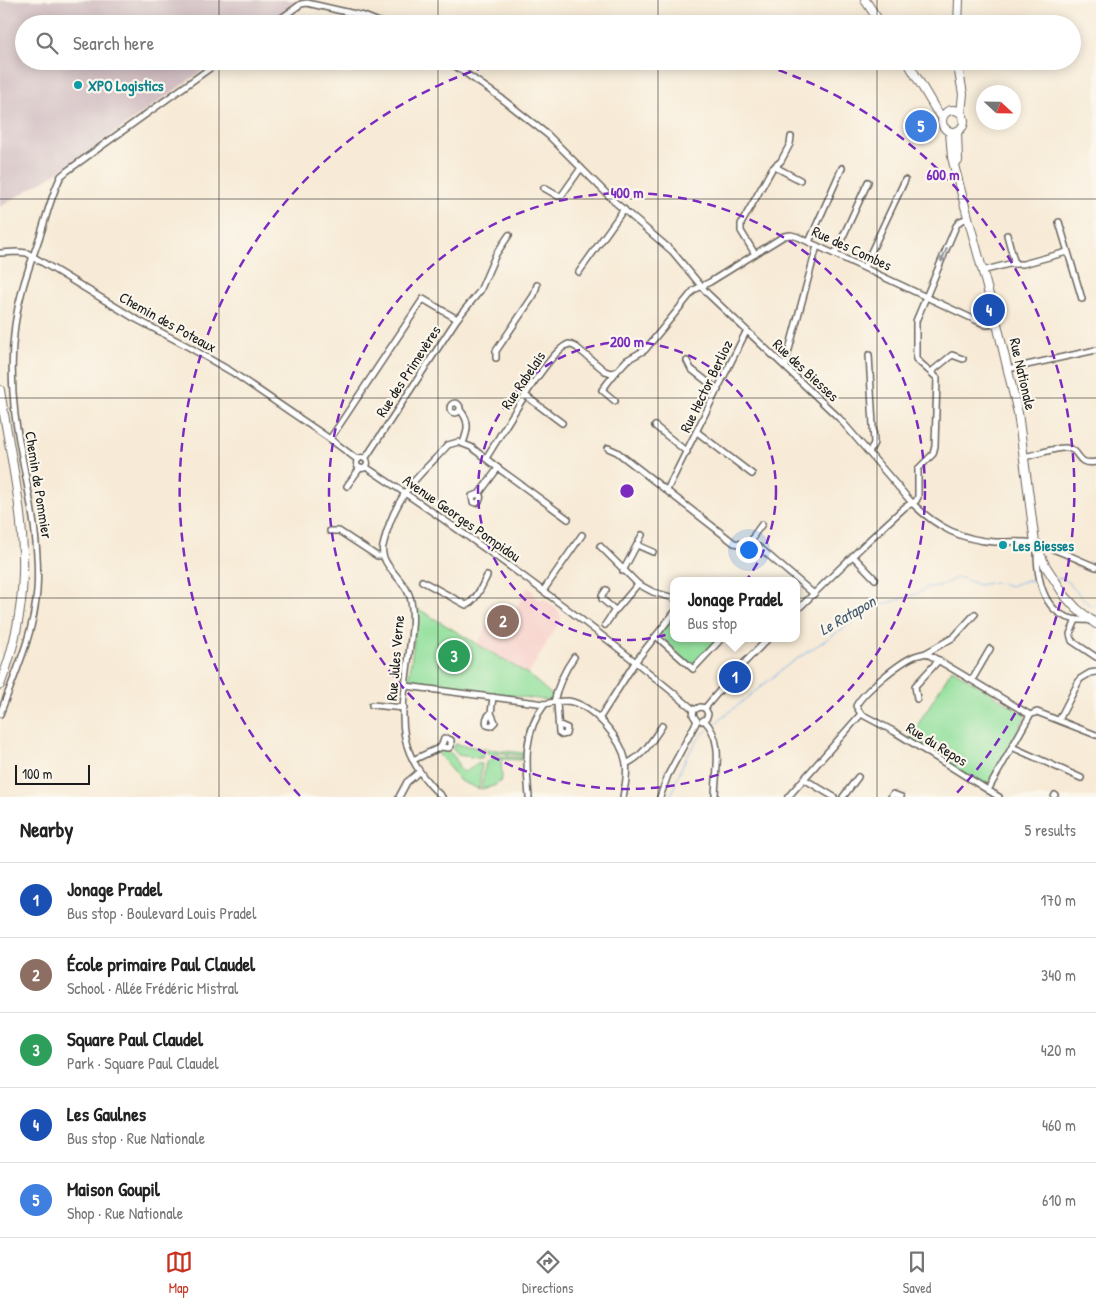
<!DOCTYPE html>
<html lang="en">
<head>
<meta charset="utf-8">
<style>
	:root { --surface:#fff; --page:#f6f6f6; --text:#222; --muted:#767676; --line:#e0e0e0; --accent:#c8321e }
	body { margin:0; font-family:"Patrick Hand",sans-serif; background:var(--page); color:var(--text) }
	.compass { position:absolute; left:976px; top:85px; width:45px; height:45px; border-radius:50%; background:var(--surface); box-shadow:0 2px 12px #0003; rotate:112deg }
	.scale { position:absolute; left:15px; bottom:12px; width:75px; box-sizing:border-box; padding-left:5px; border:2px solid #1c1c1c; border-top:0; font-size:14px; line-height:18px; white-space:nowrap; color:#1c1c1c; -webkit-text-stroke:4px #fbf7ec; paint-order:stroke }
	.you { position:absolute; left:748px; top:549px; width:18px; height:18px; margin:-12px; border:4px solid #fff; border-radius:50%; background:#1a73e8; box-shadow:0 0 0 8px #1a73e833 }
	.badge { display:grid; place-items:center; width:32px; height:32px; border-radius:50%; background:var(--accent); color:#fff; font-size:16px; font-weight:700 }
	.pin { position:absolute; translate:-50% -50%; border:2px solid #fff; box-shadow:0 1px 5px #0006 }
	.popup { position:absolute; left:670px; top:577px; width:130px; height:65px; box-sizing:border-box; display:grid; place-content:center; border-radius:10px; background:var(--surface); filter:drop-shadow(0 1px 4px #0005); font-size:16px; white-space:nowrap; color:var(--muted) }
	.popup b { font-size:19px; color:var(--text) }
	.popup::after { content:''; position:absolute; left:50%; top:100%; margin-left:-10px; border:10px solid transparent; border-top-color:var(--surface) }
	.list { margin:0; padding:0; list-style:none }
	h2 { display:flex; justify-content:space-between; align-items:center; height:65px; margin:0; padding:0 20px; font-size:21px }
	h2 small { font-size:16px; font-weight:400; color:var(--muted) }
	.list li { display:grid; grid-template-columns:32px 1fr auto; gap:15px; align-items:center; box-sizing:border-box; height:75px; padding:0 20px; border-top:1px solid var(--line) }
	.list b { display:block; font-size:19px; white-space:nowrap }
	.list p { margin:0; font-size:16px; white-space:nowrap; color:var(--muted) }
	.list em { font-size:16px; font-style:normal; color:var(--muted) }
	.icon { flex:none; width:28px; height:28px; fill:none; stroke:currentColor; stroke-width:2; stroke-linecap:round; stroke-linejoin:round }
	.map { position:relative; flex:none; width:1096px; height:797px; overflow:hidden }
	.search { position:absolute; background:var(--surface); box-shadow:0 2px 12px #0003; left:15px; right:15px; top:15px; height:55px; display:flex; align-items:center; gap:12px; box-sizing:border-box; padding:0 18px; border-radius:28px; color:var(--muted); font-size:19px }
	.sheet { height:440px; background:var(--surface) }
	nav { display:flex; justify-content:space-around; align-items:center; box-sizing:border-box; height:70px; border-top:1px solid var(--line); background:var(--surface); font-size:14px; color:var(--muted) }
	nav a { display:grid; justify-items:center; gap:2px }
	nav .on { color:var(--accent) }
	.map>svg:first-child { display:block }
</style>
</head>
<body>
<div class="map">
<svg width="1096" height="797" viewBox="0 0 1096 797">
	<rect width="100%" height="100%" fill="#fbf7ec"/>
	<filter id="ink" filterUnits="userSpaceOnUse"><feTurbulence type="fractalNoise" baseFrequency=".02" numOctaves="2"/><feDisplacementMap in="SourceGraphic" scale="10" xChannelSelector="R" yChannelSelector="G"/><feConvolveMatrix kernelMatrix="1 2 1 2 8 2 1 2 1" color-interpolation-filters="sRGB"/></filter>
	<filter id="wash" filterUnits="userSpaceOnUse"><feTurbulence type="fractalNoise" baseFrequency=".0096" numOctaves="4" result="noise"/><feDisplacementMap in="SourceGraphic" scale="20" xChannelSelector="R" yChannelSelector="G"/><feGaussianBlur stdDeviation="1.12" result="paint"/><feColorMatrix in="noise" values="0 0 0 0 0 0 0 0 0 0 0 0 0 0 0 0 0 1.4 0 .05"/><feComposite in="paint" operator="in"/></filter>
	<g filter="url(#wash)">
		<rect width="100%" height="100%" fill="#f7ead6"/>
		<path fill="#f7d0ca" d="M528 587 533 591 534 596 540 600 544 599 558 610 560 616 562 617 528 675 477 644 501 602 515 610Z"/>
		<path fill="#d2bec2" d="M0 0H303L269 24H24V61H216L74 162 0 207Z"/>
		<g fill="#93e09d" stroke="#587e5c">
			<path d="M415 607 529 675 553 696 549 700H545L414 683 409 678 416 624Z"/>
			<path d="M674 622V638H720L695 665 688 663 661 636V633L669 623 672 625Z"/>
			<path d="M952 669 1026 715 989 785 984 786 909 739Z"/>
			<path d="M455 744 485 749 482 758H477L458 755 452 748Z"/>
			<path d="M441 749C452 752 457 757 459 769L465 772 477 764H482L479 789 460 781 437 752Z"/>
			<path d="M488 749 523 753V756L501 753 491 755 487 753Z"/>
			<path d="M498 756 523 758V760L501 759 502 780 494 786 481 789 486 762Z"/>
		</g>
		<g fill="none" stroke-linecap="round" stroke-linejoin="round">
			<g stroke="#7cb4ec" stroke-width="1">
				<path d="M1057 579 1064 578 1089 605 1092 606 1096 605"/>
				<path d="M712 726 789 664 876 607 916 594 928 587 940 586 956 578H961L979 585 994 582 1011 586 1024 581 1037 580"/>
				<path d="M671 797C678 773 689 746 708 729"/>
			</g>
		</g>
	</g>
	<g filter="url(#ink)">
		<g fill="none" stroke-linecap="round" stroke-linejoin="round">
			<g stroke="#69645d" stroke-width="8">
				<g id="street">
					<path d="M273 24 301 4 307 3 364 16 384 24"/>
					<path d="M448 61 501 98 548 135 616 203 672 251 707 293 839 418 913 504C937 527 961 540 995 542 1008 542 1022 541 1034 543 1053 547 1078 560 1096 567"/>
					<path d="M776 165 779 169 800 180"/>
					<path d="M544 188 558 196 562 195 581 168"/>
					<path d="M1059 222 1082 299"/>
					<path d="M1007 235 1015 264"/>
					<path d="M809 242 842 168"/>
					<path d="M0 253 17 252 27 253 134 318 187 346 232 372 330 439 358 460"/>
					<path d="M755 254 741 231V224L772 169 781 161 790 144 791 137"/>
					<path d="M835 254 868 182"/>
					<path d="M864 267 905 180"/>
					<path d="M982 271 1009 264H1023L1067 252"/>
					<path d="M579 272 624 209"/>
					<path d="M457 319 480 291 496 254 509 235"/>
					<path d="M869 355 874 443 869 453"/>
					<path d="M496 358V351L534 295 537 285"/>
					<path d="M687 361 691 369 718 390"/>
					<path d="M786 367 787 357 817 246"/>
					<path d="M1008 369 1096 350"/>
					<path d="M931 372 952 355 963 359"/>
					<path d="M526 396 562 423"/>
					<path d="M615 401 602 390 616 372"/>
					<circle cx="455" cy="408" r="5"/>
					<path d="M460 410C470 421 468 430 463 443"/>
					<path d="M655 426 687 452"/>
					<path d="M697 432 752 474"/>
					<path d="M330 439 423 299 457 319 365 459"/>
					<path d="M608 448 617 452 734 543 759 547 814 594"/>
					<path d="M1024 457C1034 455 1057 447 1066 448 1082 449 1074 466 1096 462"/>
					<circle cx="362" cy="463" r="5.5"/>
					<path d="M486 458C500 437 549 349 569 344L576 347 605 371 611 373 616 372 627 360 645 350 694 290 710 282 784 236 791 235 798 237 986 325 997 324"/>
					<path d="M366 467C479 542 590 622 694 710"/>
					<path d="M347 486 360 468"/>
					<path d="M667 490 746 332"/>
					<path d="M479 494C482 497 480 502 476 503L473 502 472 496 479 494 498 468"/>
					<path d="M330 531H339L377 556H383"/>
					<path d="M637 545 653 552"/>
					<path d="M600 546 638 584 653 592 674 598"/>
					<path d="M751 546 754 535 762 524"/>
					<path d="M1037 551C1037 587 1047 624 1091 620"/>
					<path d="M853 556 875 579"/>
					<path d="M623 571 642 535"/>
					<path d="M422 581 466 605C476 602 482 585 487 576"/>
					<path d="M606 590 602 596V599L615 610 617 609 638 584"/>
					<path d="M543 591 582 535"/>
					<path d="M796 611 867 542 905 507 916 501 918 497V469L933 454 935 446 937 378 916 359V321L956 226 960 221 968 218"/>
					<path d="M975 614 954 637 926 653 1030 715"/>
					<path d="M1076 620 1070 634 1072 641 1096 657"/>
					<path d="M605 625 615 610"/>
					<path d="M656 636 693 669 722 638"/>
					<path d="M972 680 990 649"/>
					<path d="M406 686 545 704"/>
					<path d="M917 699 915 686 939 660"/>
					<path d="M554 702C558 684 564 671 574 657"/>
					<path d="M557 702 559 733 562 735 566 734 567 728 560 725"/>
					<path d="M372 705 404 708"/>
					<path d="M705 708 737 670 769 638"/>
					<path d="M491 713 495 722 491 726 487 725C485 720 487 716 491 713L493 697"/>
					<path d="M0 714C15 674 34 633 37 591 41 532 23 473 15 415 10 372 11 328 23 287 28 269 35 251 41 233 47 214 52 194 61 176L67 171 220 61"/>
					<path d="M861 714 895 732 999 797"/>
					<path d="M861 714 856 706C863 692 900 662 915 656 918 655 923 654 926 653"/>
					<path d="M1030 715 1037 712 1096 735"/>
					<path d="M599 719 636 661 674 613"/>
					<path d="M704 720C725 741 715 772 715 797"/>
					<path d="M1059 720 1080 679 1090 673 1096 672"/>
					<path d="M697 721 693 715 694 710 700 707 705 708"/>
					<path d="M702 721 706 719 708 714 705 708"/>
					<path d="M1012 747 1081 778"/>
					<path d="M413 760 441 747 449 748 451 746V740L446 738 444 739 441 747"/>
					<path d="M626 764C643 756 652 741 662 726"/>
					<path d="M804 779 834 797"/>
					<path d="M988 790 1030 715"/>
					<path d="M399 797 407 782 419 772"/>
					<path d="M442 797C389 748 403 711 410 646 412 631 414 616 411 601 408 581 378 565 383 546 387 528 395 508 405 493 415 477 435 460 448 445L458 442 471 447 498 468 568 519"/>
					<path d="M529 797C526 763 523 732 545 704 552 702 560 701 568 701 593 705 622 739 626 763 628 773 625 787 623 797"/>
					<path d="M660 797 668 775 697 721"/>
					<path d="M788 797 861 714"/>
					<path d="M843 797 858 777"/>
					<path d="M891 797 893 794 901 797"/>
					<path d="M1054 797 1055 795"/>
				</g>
			</g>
			<g stroke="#69645d" stroke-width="10">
				<g id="secondary">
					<path d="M865 0 881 24"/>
					<path d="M958 24 959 0"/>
					<path d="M907 61 936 110 942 117"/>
					<path d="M957 61 963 94 961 113"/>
					<circle cx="953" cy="121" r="11"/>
					<path d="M950 132 952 157 956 173 997 324 1018 413 1035 543 1045 565 1065 596 1077 609 1096 624"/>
					<path d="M957 132 958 161"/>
					<path d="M0 390C9 448 25 516 23 573 22 612 14 649 0 685"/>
				</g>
			</g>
			<use href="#street" stroke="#fff" stroke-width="5"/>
			<use href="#secondary" stroke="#fff" stroke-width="8"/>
		</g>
		<defs><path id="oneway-shaft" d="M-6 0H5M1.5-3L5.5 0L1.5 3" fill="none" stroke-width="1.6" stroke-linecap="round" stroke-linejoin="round" transform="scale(1.25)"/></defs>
		<use stroke="#999" href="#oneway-shaft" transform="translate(944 255) rotate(113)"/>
	</g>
	<path fill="none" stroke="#1c1c1c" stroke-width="1" stroke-opacity="0.55" d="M219 0V24M438 0V24M658 0V24M877 0V24M219 61V797M438 61V797M658 61V797M877 61V797M0 199H1096M0 398H1096M0 598H1096"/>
	<g fill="none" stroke="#7b2cbf" stroke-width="2.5" stroke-dasharray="9 6">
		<circle cx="627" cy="491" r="149"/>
		<circle cx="627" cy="491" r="298"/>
		<path d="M300 796A447 447 0 0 1 504 61M750 61A447 447 0 0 1 954 796"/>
	</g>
	<g fill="#0f9aa8" stroke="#fbf7ec" stroke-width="2">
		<circle cx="78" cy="85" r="5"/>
		<circle cx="1003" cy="545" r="5"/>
	</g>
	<g text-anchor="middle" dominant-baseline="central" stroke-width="4.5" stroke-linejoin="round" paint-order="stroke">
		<g font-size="15" font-weight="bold" fill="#0d838f" stroke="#fbf7ec" text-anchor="start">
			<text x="88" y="85">XPO Logistics</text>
			<text x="1013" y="545">Les Biesses</text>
		</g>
		<g font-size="15" fill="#1c1c1c" stroke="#fbf7ec">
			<text transform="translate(852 248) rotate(25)">Rue des Combes</text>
			<text transform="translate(168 322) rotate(29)">Chemin des Poteaux</text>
			<text transform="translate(806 370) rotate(43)">Rue des Biesses</text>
			<text transform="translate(408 371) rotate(-57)">Rue des Primevères</text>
			<text transform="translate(1023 374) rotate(77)">Rue Nationale</text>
			<text transform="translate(523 380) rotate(-56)">Rue Rabelais</text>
			<text transform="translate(706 386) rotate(-64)">Rue Hector Berlioz</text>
			<text transform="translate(39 485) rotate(81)">Chemin de Pommier</text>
			<text transform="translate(462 518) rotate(35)">Avenue Georges Pompidou</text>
			<text transform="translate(395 658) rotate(-85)">Rue Jules Verne</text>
			<text transform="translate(937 744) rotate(32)">Rue du Repos</text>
		</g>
		<g font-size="16" font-style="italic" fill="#42596f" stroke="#fbf7ec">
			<text transform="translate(847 615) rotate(-30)">Le Ratapon</text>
		</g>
	</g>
	<circle cx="627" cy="491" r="8" fill="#7b2cbf" stroke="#fbf7ec" stroke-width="2.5"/>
	<g font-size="15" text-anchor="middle" font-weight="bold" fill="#7b2cbf" stroke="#fbf7ec" stroke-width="4.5" stroke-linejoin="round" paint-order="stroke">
		<text x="943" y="180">600 m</text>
		<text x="627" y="198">400 m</text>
		<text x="627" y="347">200 m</text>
	</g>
</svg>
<svg class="compass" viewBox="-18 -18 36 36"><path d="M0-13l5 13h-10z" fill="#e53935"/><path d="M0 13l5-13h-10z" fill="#767676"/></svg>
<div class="scale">100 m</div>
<div class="you"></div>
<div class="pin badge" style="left:735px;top:677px;background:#1a4fb4">1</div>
<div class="popup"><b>Jonage Pradel</b>Bus stop</div>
<div class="pin badge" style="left:503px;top:621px;background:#8d6e63">2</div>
<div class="pin badge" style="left:454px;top:656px;background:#2e9e5b">3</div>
<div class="pin badge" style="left:989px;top:310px;background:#1a4fb4">4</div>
<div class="pin badge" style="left:921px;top:126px;background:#3f7fe0">5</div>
<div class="search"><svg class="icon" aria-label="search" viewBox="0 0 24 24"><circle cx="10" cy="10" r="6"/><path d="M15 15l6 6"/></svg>Search here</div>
</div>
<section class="sheet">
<h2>Nearby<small>5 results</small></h2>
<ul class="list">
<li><span class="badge" style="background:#1a4fb4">1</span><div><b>Jonage Pradel</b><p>Bus stop · Boulevard Louis Pradel</p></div><em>170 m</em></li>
<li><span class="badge" style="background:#8d6e63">2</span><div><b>École primaire Paul Claudel</b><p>School · Allée Frédéric Mistral</p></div><em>340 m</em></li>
<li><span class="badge" style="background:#2e9e5b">3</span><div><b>Square Paul Claudel</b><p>Park · Square Paul Claudel</p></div><em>420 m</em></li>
<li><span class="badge" style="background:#1a4fb4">4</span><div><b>Les Gaulnes</b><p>Bus stop · Rue Nationale</p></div><em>460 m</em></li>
<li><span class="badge" style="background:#3f7fe0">5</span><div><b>Maison Goupil</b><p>Shop · Rue Nationale</p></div><em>610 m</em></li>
</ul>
</section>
<nav>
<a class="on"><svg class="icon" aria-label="map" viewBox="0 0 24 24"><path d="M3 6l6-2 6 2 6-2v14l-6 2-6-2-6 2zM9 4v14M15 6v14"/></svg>Map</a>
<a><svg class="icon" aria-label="directions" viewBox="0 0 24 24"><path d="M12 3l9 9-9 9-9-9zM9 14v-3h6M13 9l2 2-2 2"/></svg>Directions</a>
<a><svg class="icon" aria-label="saved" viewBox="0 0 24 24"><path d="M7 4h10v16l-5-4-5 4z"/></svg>Saved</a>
</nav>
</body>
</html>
